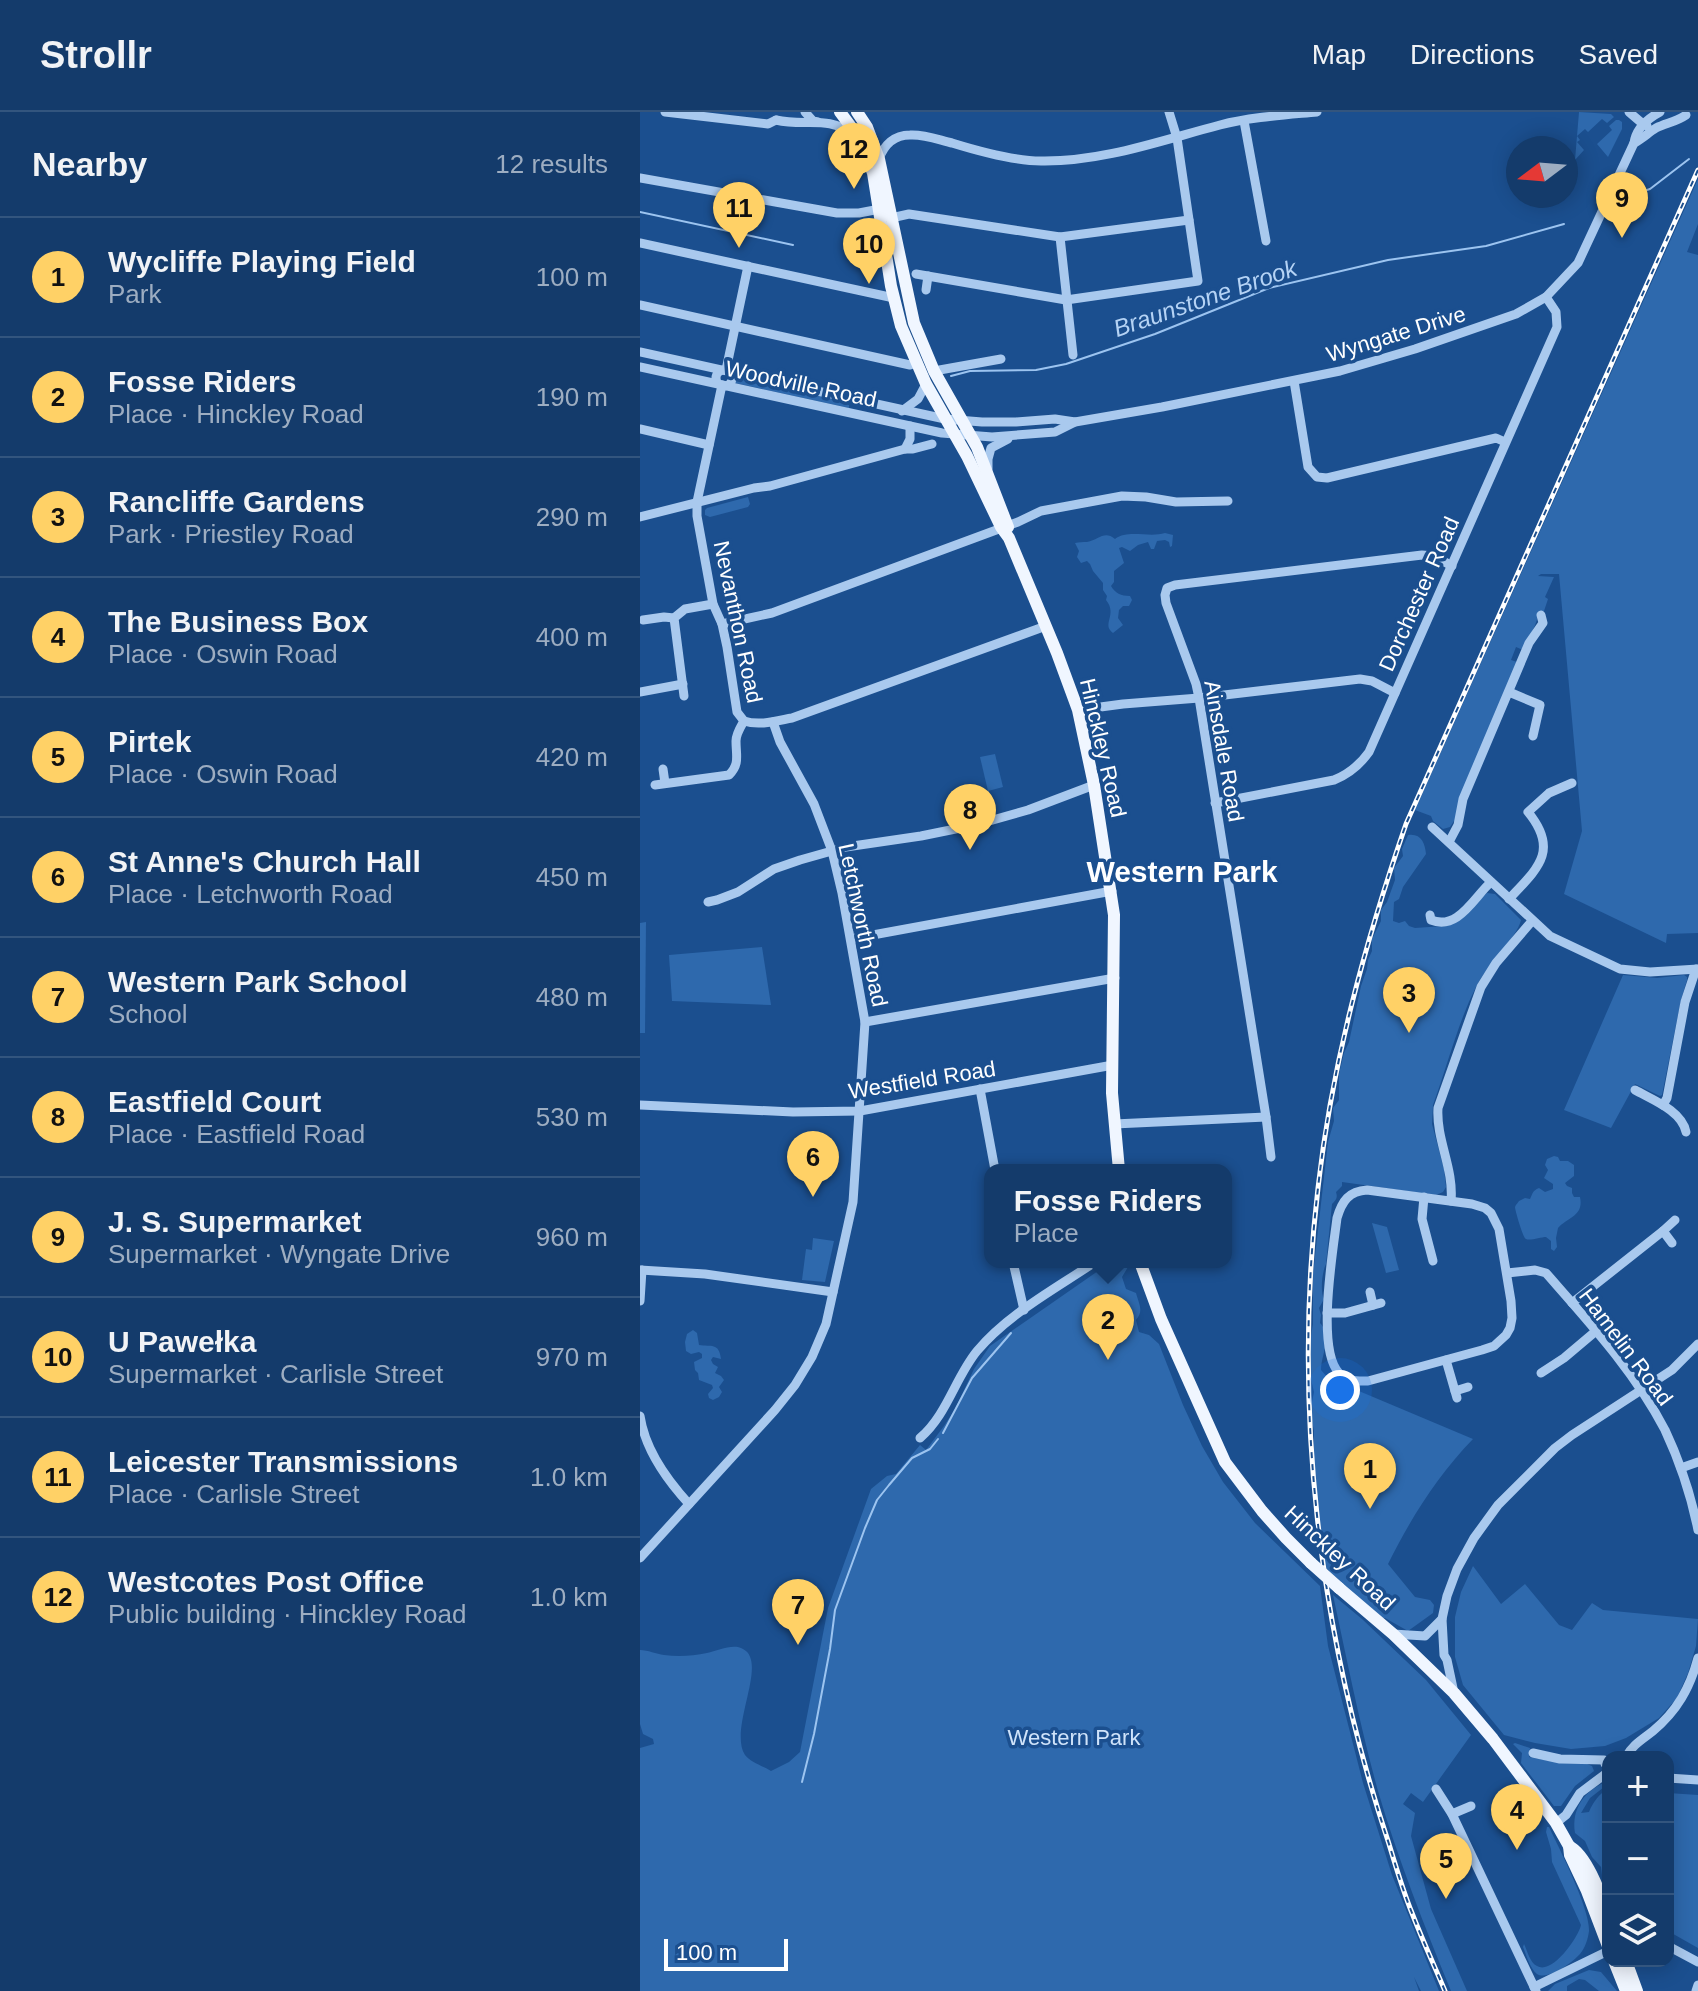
<!DOCTYPE html>
<html lang="en">
<head>
<meta charset="utf-8">
<style>
	:root { --surface:#143b6b; --page:#1d4271; --text:#f1f3f6; --muted:#9dadc1; --line:#33557e; --accent:#ffd166 }
	body { margin:0; font-family:Arial,sans-serif; background:var(--page); color:var(--text) }
	.controls { position:absolute; right:24px; bottom:24px; display:grid; overflow:hidden; border-radius:16px; box-shadow:0 4px 20px #0003 }
	.controls button { width:72px; height:72px; display:grid; place-items:center; padding:0; border:0; border-bottom:2px solid var(--line); background:var(--surface); color:var(--text); font:40px sans-serif }
	.compass { position:absolute; left:866px; top:24px; width:72px; height:72px; border-radius:50%; background:var(--surface); box-shadow:0 4px 20px #0003; rotate:254deg }
	.scale { position:absolute; left:24px; bottom:20px; width:124px; box-sizing:border-box; padding-left:8px; border:4px solid #fff; border-top:0; font-size:22px; line-height:28px; white-space:nowrap; color:#fff; -webkit-text-stroke:6px #1b4f8f; paint-order:stroke }
	.you { position:absolute; left:700px; top:1278px; width:28px; height:28px; margin:-20px; border:6px solid #fff; border-radius:50%; background:#1a73e8; box-shadow:0 0 0 12px #1a73e833 }
	.badge { display:grid; place-items:center; width:52px; height:52px; border-radius:50%; background:var(--accent); color:#111; font-size:26px; font-weight:700 }
	.pin { position:absolute; translate:-50% -66px; filter:drop-shadow(0 2px 4px #0008) }
	.pin::after { content:''; position:absolute; top:42px; width:28px; height:24px; background:inherit; clip-path:polygon(0 0,100% 0,50% 100%) }
	.popup { position:absolute; left:344px; top:1052px; width:248px; height:104px; box-sizing:border-box; display:grid; place-content:center; border-radius:16px; background:var(--surface); filter:drop-shadow(0 2px 6px #0005); font-size:26px; white-space:nowrap; color:var(--muted) }
	.popup b { font-size:30px; color:var(--text) }
	.popup::after { content:''; position:absolute; left:50%; top:100%; margin-left:-16px; border:16px solid transparent; border-top-color:var(--surface) }
	.list { margin:0; padding:0; list-style:none }
	h2 { display:flex; justify-content:space-between; align-items:center; height:104px; margin:0; padding:0 32px; font-size:34px }
	h2 small { font-size:26px; font-weight:400; color:var(--muted) }
	.list li { display:grid; grid-template-columns:52px 1fr auto; gap:24px; align-items:center; box-sizing:border-box; height:120px; padding:0 32px; border-top:2px solid var(--line) }
	.list b { display:block; font-size:30px; white-space:nowrap }
	.list p { margin:0; font-size:26px; white-space:nowrap; color:var(--muted) }
	.list em { font-size:26px; font-style:normal; color:var(--muted) }
	.icon { flex:none; width:44px; height:44px; fill:none; stroke:currentColor; stroke-width:2; stroke-linecap:round; stroke-linejoin:round }
	.map { position:relative; flex:none; width:1058px; height:1879px; overflow:hidden }
	header { display:flex; align-items:center; gap:48px; box-sizing:border-box; height:112px; padding:0 40px; background:var(--surface); border-bottom:2px solid var(--line) }
	header strong { font-size:38px }
	nav { display:flex; gap:44px; margin-inline-start:auto; font-size:28px }
	main { display:flex }
	aside { flex:1; background:var(--surface) }
	.map>svg:first-child { display:block }
</style>
</head>
<body>
<header>
<strong>Strollr</strong>
<nav><a>Map</a><a>Directions</a><a>Saved</a></nav>
</header>
<main>
<aside>
<h2>Nearby<small>12 results</small></h2>
<ul class="list">
<li><span class="badge">1</span><div><b>Wycliffe Playing Field</b><p>Park</p></div><em>100 m</em></li>
<li><span class="badge">2</span><div><b>Fosse Riders</b><p>Place · Hinckley Road</p></div><em>190 m</em></li>
<li><span class="badge">3</span><div><b>Rancliffe Gardens</b><p>Park · Priestley Road</p></div><em>290 m</em></li>
<li><span class="badge">4</span><div><b>The Business Box</b><p>Place · Oswin Road</p></div><em>400 m</em></li>
<li><span class="badge">5</span><div><b>Pirtek</b><p>Place · Oswin Road</p></div><em>420 m</em></li>
<li><span class="badge">6</span><div><b>St Anne's Church Hall</b><p>Place · Letchworth Road</p></div><em>450 m</em></li>
<li><span class="badge">7</span><div><b>Western Park School</b><p>School</p></div><em>480 m</em></li>
<li><span class="badge">8</span><div><b>Eastfield Court</b><p>Place · Eastfield Road</p></div><em>530 m</em></li>
<li><span class="badge">9</span><div><b>J. S. Supermarket</b><p>Supermarket · Wyngate Drive</p></div><em>960 m</em></li>
<li><span class="badge">10</span><div><b>U Pawełka</b><p>Supermarket · Carlisle Street</p></div><em>970 m</em></li>
<li><span class="badge">11</span><div><b>Leicester Transmissions</b><p>Place · Carlisle Street</p></div><em>1.0 km</em></li>
<li><span class="badge">12</span><div><b>Westcotes Post Office</b><p>Public building · Hinckley Road</p></div><em>1.0 km</em></li>
</ul>
</aside>
<div class="map">
<svg width="1058" height="1879" viewBox="0 0 1058 1879">
	<rect width="100%" height="100%" fill="#1b4f8f"/>
	<g fill="#2e69ad">
		<path d="M939 0 971 2 974 5 967 11 962 7 948 20 945 17 937 24 940 28 937 30 944 38 935 48Z"/>
		<path d="M976 8H979L982 10V17L968 45 957 32 972 18 969 14Z"/>
		<path d="M1058 67V112L1047 140 1058 143V821L1027 822 1026 831 924 782 942 719 919 462H901L898 464 914 465 905 485 908 487 904 499 898 500C898 513 888 525 883 538L876 535 871 548 877 550 816 710 814 709 810 715 803 717 793 709 791 704 775 698Z"/>
		<path d="M97 264 174 281 209 293V296L95 271Z"/>
		<path d="M108 385 110 392 108 395 70 405 65 403V398L67 396Z"/>
		<path d="M525 421 533 423 532 434 530 435 529 430 525 428 517 429 514 437H511L508 430 498 433 490 439 482 435 479 436 484 451 474 459V470L471 474C475 481 481 484 490 484L492 488 489 494H483L479 498 478 506 483 513 473 521C461 512 478 503 466 488L467 484 463 478V471L453 459 450 452 447 449 441 451 437 445 439 439 435 431C439 430 443 430 447 430 459 428 464 418 475 427 488 417 509 426 525 421Z"/>
		<path d="M355 642 363 675 348 679 340 645Z"/>
		<path d="M768 723C781 721 785 731 786 742L763 775 759 787 754 790 753 809 759 811 765 809 769 814 775 816 804 814 847 781 855 782 881 808C877 826 846 854 836 875 818 910 807 955 793 993L792 1012 804 1057 806 1075 803 1080 796 1083 702 1070V1074L696 1080C698 1086 696 1088 692 1092L686 1152C682 1160 680 1180 684 1187L679 1196 681 1203 680 1211C693 1225 681 1242 681 1258L688 1266 833 1327C797 1364 771 1406 748 1452L775 1485 790 1488 794 1493 793 1501 768 1519 745 1506H739L686 1456 678 1410 676 1369 674 1353V1319L670 1300 674 1280 670 1263 671 1224 673 1212V1162L688 1030 694 1009 693 996 699 988V962L704 941 709 930 721 874 727 857 728 848 732 839V827L741 809V798L747 790 755 768 754 756 763 744 762 737Z"/>
		<path d="M6 810 5 921H0V811Z"/>
		<path d="M122 835 131 893 32 889 29 843Z"/>
		<path d="M983 863 1017 866 1044 863 1047 865V868L1041 888 1022 983 1020 984 995 972 971 1016 924 998Z"/>
		<path d="M914 1044 918 1045 920 1049H928L934 1053V1064L925 1071 927 1074 932 1076V1081L934 1085H940C944 1104 928 1105 918 1116L916 1126 917 1135 914 1139 911 1137V1129L906 1125C901 1125 890 1129 886 1127 883 1126 875 1098 875 1095 876 1092 878 1091 879 1089L885 1086 890 1087C893 1081 892 1079 899 1076L905 1080 913 1077V1072L904 1066 908 1058 905 1053 907 1047Z"/>
		<path d="M732 1111 747 1115 759 1158 746 1161Z"/>
		<path d="M173 1126 194 1129 185 1170 162 1168 166 1137 172 1138Z"/>
		<path d="M471 1150H487L488 1155 482 1165 486 1177 496 1181C499 1192 504 1199 496 1208L499 1220 509 1223 519 1232 543 1293 562 1334 583 1370 615 1411 680 1474 688 1534 723 1671 752 1763 799 1879H781L774 1865 779 1879H0V1636L14 1632 13 1627 3 1622 0 1612V1538C8 1538 16 1542 24 1543 38 1545 53 1544 67 1541 78 1539 93 1531 103 1537 129 1550 88 1617 105 1643 110 1650 123 1654 131 1659L149 1650 160 1640 188 1496 231 1377 247 1364 256 1362 280 1333 286 1338 304 1314 315 1297 334 1257 350 1234Z"/>
		<path d="M53 1218 57 1221 59 1233C71 1235 79 1230 81 1247L73 1245 71 1248 73 1252 78 1255 75 1261 81 1264 84 1268 79 1275 82 1280 79 1285 73 1288 69 1286 68 1282 73 1276 72 1273 59 1268 58 1261 55 1258 54 1250 62 1246V1242L59 1240 51 1242 46 1239 45 1230 47 1222Z"/>
		<path d="M833 1454 861 1492 885 1472 919 1513 932 1518 952 1491 963 1498 1058 1507 1056 1534 1048 1561 1037 1586 1019 1606 986 1626 965 1634 931 1637 895 1631 864 1623 823 1573 815 1545V1505L821 1480Z"/>
		<path d="M693 1483 722 1507 786 1568 831 1623 783 1690 771 1681 763 1692 775 1701 771 1724 791 1797 827 1879H811C784 1813 758 1747 738 1679 720 1614 707 1548 693 1483Z"/>
		<path d="M875 1631 890 1636 889 1645 920 1651 947 1652 952 1654 954 1659 935 1674 921 1694H914L881 1651 882 1641 873 1632Z"/>
		<path d="M968 1669V1672L950 1686 941 1701 949 1700C953 1690 959 1682 968 1677V1776L963 1771 961 1755 952 1745 945 1729 935 1721C931 1696 945 1678 968 1669Z"/>
		<path d="M1028 1681 1058 1683V1836L1028 1819Z"/>
		<path d="M907 1715H909C919 1736 950 1797 949 1819 948 1827 945 1836 940 1842 933 1850 908 1869 897 1862 890 1857 886 1842 883 1835L884 1832C887 1838 890 1851 897 1854 912 1863 938 1826 941 1813L912 1750 911 1737 906 1720Z"/>
		<path d="M949 1858 961 1860 977 1879H959L945 1868 939 1867 927 1874V1879H908L915 1872Z"/>
	</g>
	<g fill="none" stroke-linecap="round" stroke-linejoin="round">
		<g stroke="#9cc4f0" stroke-width="2">
			<path d="M985 85 1010 77 1049 47"/>
			<path d="M0 100 153 133"/>
			<path d="M311 264 330 259 396 258 426 252 515 222 629 176 748 148 846 134 924 112"/>
			<path d="M303 1321 332 1266 371 1221"/>
			<path d="M162 1670 174 1622 190 1537 195 1498 225 1416 237 1388 249 1373 272 1346 290 1337 298 1327"/>
		</g>
		<g stroke="#a9c9ee" stroke-width="9">
			<path d="M25 0 128 12 136 8"/>
			<path d="M165 0 173 9 178 10"/>
			<path d="M989 0 1003 12 1007 14"/>
			<path d="M136 8C166 15 187 3 213 22"/>
			<path d="M604 9 626 129"/>
			<path d="M994 31C1002 27 1008 21 1016 16 1026 11 1036 10 1046 3"/>
			<path d="M239 47C244 33 254 23 270 23 284 22 299 28 312 31 338 39 374 49 401 49 463 50 522 28 580 13 611 5 645 3 677 0"/>
			<path d="M0 66 197 101H219L240 97"/>
			<path d="M251 106 269 102 420 125 549 108"/>
			<path d="M420 125 433 243"/>
			<path d="M0 131 254 186"/>
			<path d="M276 162 426 188 558 169 537 26 529 0"/>
			<path d="M286 178 288 164"/>
			<path d="M0 193 270 253 276 251"/>
			<path d="M0 240 305 307 342 310H376L415 307 435 310"/>
			<path d="M0 255 302 321 352 325 415 320 435 310 522 295 700 259 775 237 876 202 906 185 938 151 994 31C996 16 1007 7 1020 0"/>
			<path d="M86 258 108 154"/>
			<circle cx="84" cy="266" r="8"/>
			<path d="M294 259 361 247"/>
			<path d="M654 269 668 355 677 365 687 366 856 326 865 330"/>
			<path d="M262 299 278 287 286 272"/>
			<path d="M0 317 69 333"/>
			<path d="M265 337 270 327V314"/>
			<path d="M348 357V347L351 336 368 327"/>
			<path d="M0 405 114 376 130 374 265 337H273L292 332"/>
			<path d="M3 508 24 505 34 506"/>
			<path d="M82 512 132 501 378 410 401 399 482 384 506 385 536 390 588 389"/>
			<path d="M0 580 43 572"/>
			<path d="M869 580 900 593 893 624"/>
			<path d="M44 584 34 506 45 497 73 492"/>
			<path d="M438 598 483 592 559 586 720 567 732 569 755 581"/>
			<path d="M104 609C119 614 136 609 152 606L406 514"/>
			<path d="M23 657 25 671"/>
			<path d="M15 673 89 663C100 652 96 644 96 629 96 622 100 616 104 609L97 600 87 535 82 512 73 492 57 404V390L82 273"/>
			<path d="M575 691 694 668C709 662 719 654 729 640L917 215 916 200 906 185"/>
			<path d="M792 715 910 824 980 857 1010 860 1058 857"/>
			<path d="M809 730 818 713 823 687 889 531 903 511 901 503"/>
			<path d="M869 787C897 757 920 739 888 700L909 681 932 671"/>
			<path d="M68 790 77 788 98 780 134 757 160 748 206 735 281 724 335 713 388 698 454 673"/>
			<path d="M790 803 791 808C818 819 834 785 851 770"/>
			<path d="M211 827 472 779"/>
			<path d="M225 910 475 866"/>
			<path d="M340 977 355 1058"/>
			<path d="M995 978C1013 988 1042 999 1046 1020"/>
			<path d="M0 993 153 1000 220 999 473 953"/>
			<path d="M1023 993 1027 986 1045 890 1056 857"/>
			<path d="M626 1005 631 1045"/>
			<path d="M474 1012 626 1005 559 586 556 572 526 491 525 483 527 476 535 473 782 443 794 444 812 454"/>
			<path d="M727 1078 832 1092 845 1096 851 1101 859 1117 871 1189 872 1206 870 1216 866 1223 854 1234 842 1238 728 1269C717 1269 706 1270 699 1261 676 1237 693 1139 697 1106 702 1089 709 1079 727 1078Z"/>
			<path d="M784 1085 782 1107 793 1149"/>
			<path d="M811 1089C814 1056 796 1028 798 996L841 875 856 851 892 809"/>
			<path d="M1023 1119 1035 1108"/>
			<path d="M373 1150 384 1198"/>
			<path d="M0 1158 65 1162 193 1180"/>
			<path d="M867 1161 895 1158 906 1161C949 1210 995 1260 1025 1318 1040 1350 1051 1383 1058 1418"/>
			<path d="M730 1180 733 1193"/>
			<path d="M0 1189 2 1158"/>
			<path d="M932 1191 1023 1119 1032 1131"/>
			<path d="M687 1201H705L741 1191"/>
			<path d="M806 1248 817 1286"/>
			<path d="M901 1261 924 1246 956 1219"/>
			<path d="M815 1279 828 1275"/>
			<path d="M0 1304C5 1338 26 1367 49 1392"/>
			<path d="M280 1326C307 1303 315 1266 337 1239 368 1202 415 1177 455 1150"/>
			<path d="M1041 1356 1058 1350"/>
			<path d="M0 1446 135 1298 155 1273 172 1245 186 1212 213 1090 225 910 202 781 192 739 174 692 140 630 133 610"/>
			<path d="M802 1507 807 1484 817 1457 834 1426 858 1393 915 1336 932 1323 1032 1258 1058 1232"/>
			<path d="M753 1522 785 1524 802 1507 804 1543 807 1548 814 1581"/>
			<path d="M893 1641 920 1647 964 1648 965 1652"/>
			<path d="M986 1645C992 1633 1003 1627 1013 1619 1037 1599 1050 1576 1058 1546"/>
			<path d="M1028 1666 1058 1668"/>
			<path d="M796 1677 812 1702 896 1879"/>
			<path d="M812 1702 831 1694"/>
			<path d="M916 1711 926 1703 940 1681 968 1660"/>
			<path d="M1028 1834 1058 1850"/>
			<path d="M894 1875 968 1839"/>
			<path d="M1056 1879 1058 1873"/>
		</g>
		<g stroke="#f0f6ff" stroke-width="12">
			<path d="M200 0 220 27 233 61 251 174 261 214 286 272 327 344 361 415 369 426 417 541 438 598 454 673 474 803 472 981 479 1058"/>
			<path d="M217 0 227 15 239 47 274 211 294 259 337 335 368 415"/>
			<path d="M500 1150 521 1207 585 1350 622 1399 646 1426 671 1451"/>
			<path d="M699 1476 753 1522 814 1581 853 1627 916 1711 929 1734 930 1743 947 1779 968 1834"/>
			<path d="M929 1734C947 1743 961 1784 968 1803"/>
			<path d="M974 1849 986 1879"/>
			<path d="M986 1849 997 1879"/>
		</g>
		<g stroke="#fff" stroke-width="5">
			<path id="rail" d="M805 1879C794 1853 782 1827 772 1801 763 1779 756 1755 749 1732 679 1522 652 1296 678 1076 692 951 725 831 766 712L1058 58"/>
		</g>
		<use href="#rail" stroke="#1b4f8f" stroke-width="2" stroke-dasharray="6" stroke-linecap="butt"/>
		<path stroke="#f0f6ff" stroke-width="12" d="M671 1451 699 1476"/>
	</g>
	<g text-anchor="middle" dominant-baseline="central" stroke-width="7" stroke-linejoin="round" paint-order="stroke">
		<g font-size="22" fill="#fff" stroke="#1b4f8f">
			<text transform="translate(756 222) rotate(-17)">Wyngate Drive</text>
			<text transform="translate(161 272) rotate(12)">Woodville Road</text>
			<text transform="translate(779 482) rotate(-66)">Dorchester Road</text>
			<text transform="translate(98 510) rotate(78)">Nevanthon Road</text>
			<text transform="translate(463 636) rotate(77)">Hinckley Road</text>
			<text transform="translate(584 639) rotate(80)">Ainsdale Road</text>
			<text transform="translate(223 813) rotate(78)">Letchworth Road</text>
			<text transform="translate(282 968) rotate(-9)">Westfield Road</text>
			<text transform="translate(986 1235) rotate(53)">Hamelin Road</text>
			<text transform="translate(700 1446) rotate(43)">Hinckley Road</text>
		</g>
		<g font-size="22" fill="#cfe3fa" stroke="#1b4f8f">
			<text x="434" y="1625">Western Park</text>
		</g>
		<g font-size="24" font-style="italic" fill="#b5d3f5" stroke="#1b4f8f">
			<text transform="translate(565 186) rotate(-19)">Braunstone Brook</text>
		</g>
		<g font-size="30" font-weight="bold" fill="#fff" stroke="#1b4f8f">
			<text x="542" y="759">Western Park</text>
		</g>
	</g>
</svg>
<div class="controls">
<button>+</button>
<button>−</button>
<button><svg class="icon" aria-label="layers" viewBox="0 0 24 24"><path d="M12 4l9 5-9 5-9-5zM3 14l9 5 9-5"/></svg></button>
</div>
<svg class="compass" viewBox="-18 -18 36 36"><path d="M0-13l5 13h-10z" fill="#e53935"/><path d="M0 13l5-13h-10z" fill="#9dadc1"/></svg>
<div class="scale">100 m</div>
<div class="you"></div>
<div class="pin badge" style="left:730px;top:1397px">1</div>
<div class="pin badge" style="left:468px;top:1248px">2</div>
<div class="popup"><b>Fosse Riders</b>Place</div>
<div class="pin badge" style="left:769px;top:921px">3</div>
<div class="pin badge" style="left:877px;top:1738px">4</div>
<div class="pin badge" style="left:806px;top:1787px">5</div>
<div class="pin badge" style="left:173px;top:1085px">6</div>
<div class="pin badge" style="left:158px;top:1533px">7</div>
<div class="pin badge" style="left:330px;top:738px">8</div>
<div class="pin badge" style="left:982px;top:126px">9</div>
<div class="pin badge" style="left:229px;top:172px">10</div>
<div class="pin badge" style="left:99px;top:136px">11</div>
<div class="pin badge" style="left:214px;top:77px">12</div>
</div>
</main>
</body>
</html>
